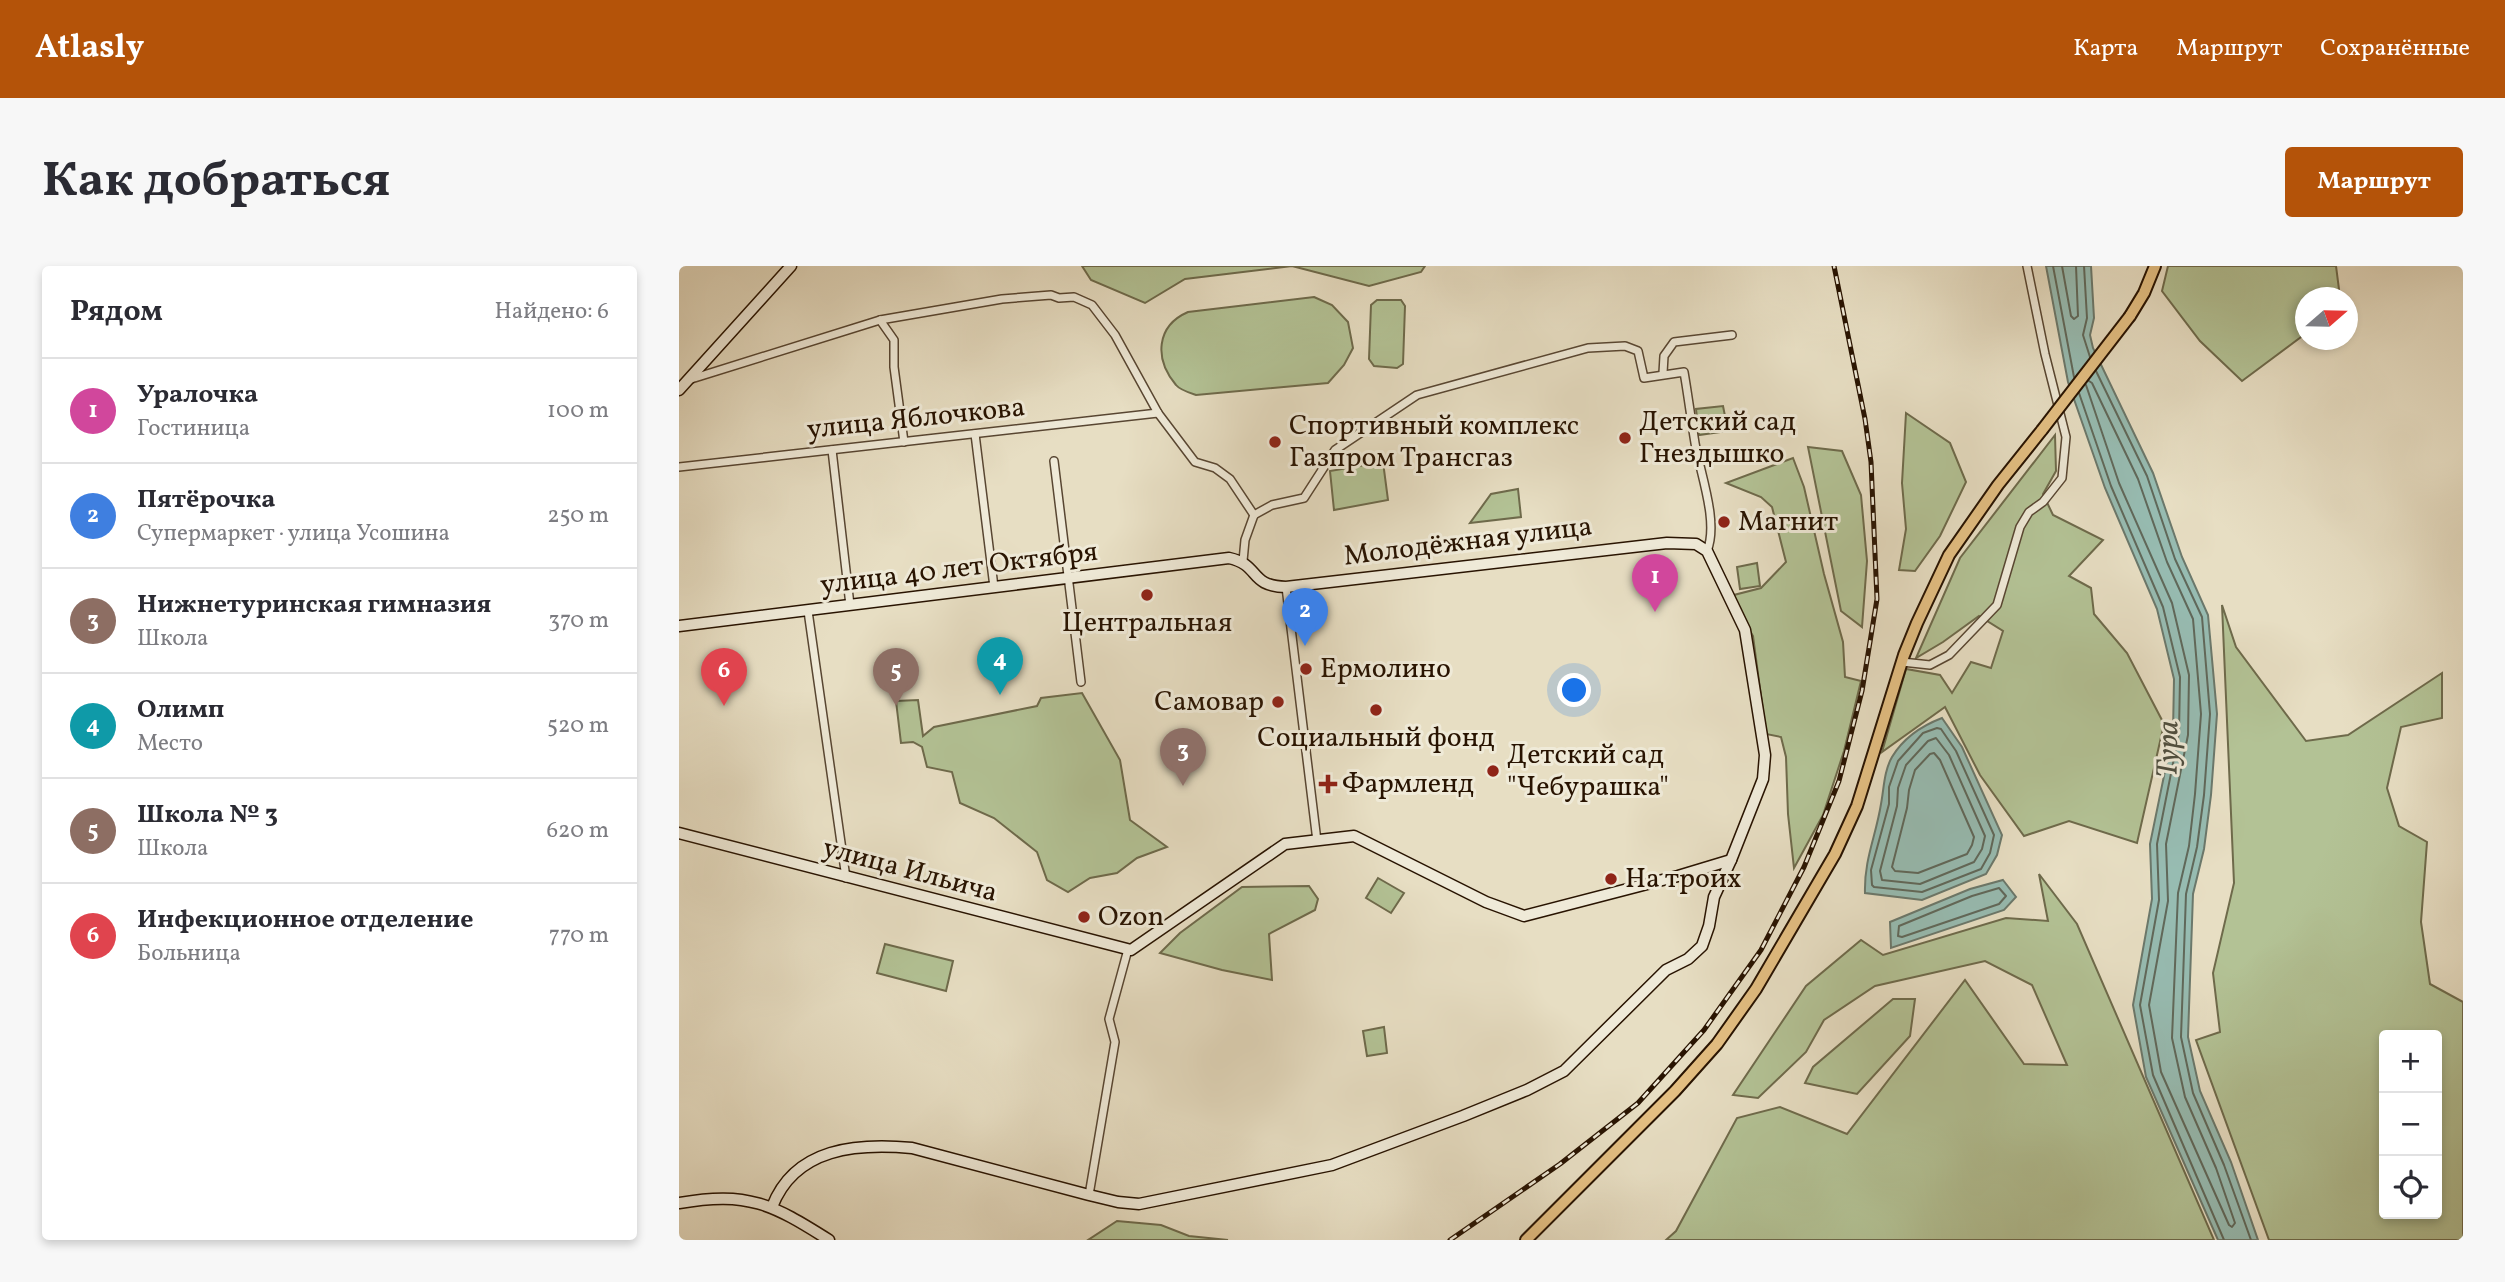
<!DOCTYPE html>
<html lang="ru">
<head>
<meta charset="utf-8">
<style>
	:root { --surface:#fff; --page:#f7f7f7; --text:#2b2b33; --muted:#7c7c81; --line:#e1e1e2; --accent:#b45309 }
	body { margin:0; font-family:Vollkorn,serif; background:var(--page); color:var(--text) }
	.controls { position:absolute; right:21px; bottom:21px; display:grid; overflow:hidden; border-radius:7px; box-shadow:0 4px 10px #0003 }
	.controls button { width:63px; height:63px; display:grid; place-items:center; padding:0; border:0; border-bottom:2px solid var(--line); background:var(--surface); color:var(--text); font:35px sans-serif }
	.compass { position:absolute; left:1616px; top:21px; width:63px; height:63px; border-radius:50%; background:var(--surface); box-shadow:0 4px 10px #0003; rotate:70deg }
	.you { position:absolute; left:896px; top:425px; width:24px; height:24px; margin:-18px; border:5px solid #fff; border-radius:50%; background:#1a73e8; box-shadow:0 0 0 10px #1a73e833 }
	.badge { display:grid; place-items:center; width:46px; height:46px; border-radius:50%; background:var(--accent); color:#fff; font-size:23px; font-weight:700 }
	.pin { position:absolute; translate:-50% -58px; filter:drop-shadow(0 2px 4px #0008) }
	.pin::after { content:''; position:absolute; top:37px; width:24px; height:21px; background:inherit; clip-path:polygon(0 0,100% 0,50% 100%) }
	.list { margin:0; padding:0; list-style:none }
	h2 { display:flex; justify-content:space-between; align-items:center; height:91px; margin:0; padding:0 28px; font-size:30px }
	h2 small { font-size:23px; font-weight:400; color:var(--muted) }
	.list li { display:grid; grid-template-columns:46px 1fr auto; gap:21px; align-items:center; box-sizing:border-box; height:105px; padding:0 28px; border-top:2px solid var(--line) }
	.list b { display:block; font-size:26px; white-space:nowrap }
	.list p { margin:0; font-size:23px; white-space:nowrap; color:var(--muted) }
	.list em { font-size:23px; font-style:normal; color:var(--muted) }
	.icon { flex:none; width:38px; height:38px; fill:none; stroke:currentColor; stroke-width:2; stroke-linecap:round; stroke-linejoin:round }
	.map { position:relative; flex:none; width:1784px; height:974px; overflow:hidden; border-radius:7px }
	header { display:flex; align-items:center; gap:42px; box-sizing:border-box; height:98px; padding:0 35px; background:var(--accent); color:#fff }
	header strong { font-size:33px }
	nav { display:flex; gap:38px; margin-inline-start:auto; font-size:24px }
	.intro { display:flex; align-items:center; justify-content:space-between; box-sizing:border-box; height:168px; padding:0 42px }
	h1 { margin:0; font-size:49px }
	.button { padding:18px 32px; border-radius:7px; background:var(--accent); color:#fff; font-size:24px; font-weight:700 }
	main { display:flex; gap:42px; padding:0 42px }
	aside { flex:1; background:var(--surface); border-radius:7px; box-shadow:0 4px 10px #0003 }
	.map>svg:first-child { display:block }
</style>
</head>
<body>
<header>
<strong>Atlasly</strong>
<nav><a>Карта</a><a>Маршрут</a><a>Сохранённые</a></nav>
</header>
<div class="intro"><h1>Как добраться</h1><a class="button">Маршрут</a></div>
<main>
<aside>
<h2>Рядом<small>Найдено: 6</small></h2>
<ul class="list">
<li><span class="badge" style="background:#d1479c">1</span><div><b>Уралочка</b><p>Гостиница</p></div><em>100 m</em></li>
<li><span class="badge" style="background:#3f7fe0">2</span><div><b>Пятёрочка</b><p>Супермаркет · улица Усошина</p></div><em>250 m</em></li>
<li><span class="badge" style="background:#8d6e63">3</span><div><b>Нижнетуринская гимназия</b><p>Школа</p></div><em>370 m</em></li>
<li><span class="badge" style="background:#0f9aa8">4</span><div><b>Олимп</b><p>Место</p></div><em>520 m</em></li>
<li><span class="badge" style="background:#8d6e63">5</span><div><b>Школа № 3</b><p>Школа</p></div><em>620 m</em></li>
<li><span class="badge" style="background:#e0444e">6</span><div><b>Инфекционное отделение</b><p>Больница</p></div><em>770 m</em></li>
</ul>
</aside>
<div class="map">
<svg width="1784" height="974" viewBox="0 0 1784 974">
	<rect width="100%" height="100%" fill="#e7dec3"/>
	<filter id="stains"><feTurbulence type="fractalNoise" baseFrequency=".00286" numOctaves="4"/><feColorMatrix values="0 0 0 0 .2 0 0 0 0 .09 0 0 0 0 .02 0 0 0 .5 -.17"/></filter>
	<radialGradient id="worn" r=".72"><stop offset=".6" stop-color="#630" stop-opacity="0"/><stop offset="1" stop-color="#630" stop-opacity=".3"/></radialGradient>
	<g fill="#b3c295" stroke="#6e6a4b" stroke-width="2" fill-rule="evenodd">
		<path d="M403 0H746L742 6 690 20 613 0 506 13 466 37 412 14Z"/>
		<path d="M1489 0H1657L1661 31 1626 32V68L1563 115 1521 75 1483 25Z"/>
		<path d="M635 31 653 39 669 56 674 82 665 99 649 117 517 129C511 127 501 124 497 119 475 93 477 60 509 46Z"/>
		<path d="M698 34H722L726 40 724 98 718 102 695 100 690 93 692 39Z"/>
		<path d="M1044 140 1049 165 1020 169 1017 143Z"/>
		<path d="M1227 147 1271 177 1287 216 1261 270 1236 305 1220 304 1227 263 1223 217Z"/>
		<path d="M1376 169 1377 205 1364 228 1374 249 1424 274 1390 310 1412 322 1415 348 1448 387 1485 458 1458 577 1390 555 1345 570 1301 509 1266 441 1203 486 1227 403 1261 409 1273 427 1292 396 1312 402 1324 365 1300 350 1264 376 1237 392 1281 292Z"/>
		<path d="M1129 181 1163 185 1182 229 1188 295 1183 361 1162 345Z"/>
		<path d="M1114 192 1125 221 1145 308 1164 376 1166 411 1182 415 1165 485 1144 549 1115 602 1109 548 1107 491 1102 471 1087 468 1074 370 1051 330 1082 322 1107 296 1093 241 1082 231 1047 217Z"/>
		<path d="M704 196 709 234 655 244 651 205Z"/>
		<path d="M839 223 842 251 791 257 812 228Z"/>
		<path d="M1078 297 1081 320 1061 323 1058 301Z"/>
		<path d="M1543 339 1557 381 1627 475 1669 469 1763 407V452L1722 461 1708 522 1720 560 1748 576 1742 656 1751 718 1784 736V974H1590L1517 774 1541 766 1534 707 1555 617ZM1705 769H1758V948H1705Z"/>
		<path d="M403 427 441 494 451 554 488 581 458 592 438 607 411 612 389 626 368 614 358 586 315 552 281 537 273 506 248 501 243 481 234 476 222 477 217 435 239 434 244 470 255 461 358 440 362 432Z"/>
		<path d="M1360 608 1398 658 1535 974H987L997 965 1058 852 1101 841 1168 868 1286 714 1345 798 1388 799 1353 719 1306 695 1196 720 1145 754 1127 786 1079 832 1054 829 1127 720 1182 674 1204 689 1327 652 1369 655Z"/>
		<path d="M699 612 725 627 712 647 687 632Z"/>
		<path d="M630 620 639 633 636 644 590 668 593 714 543 704 481 687 501 667 563 621Z"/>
		<path d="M206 678 274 695 267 725 198 707Z"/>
		<path d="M1214 733H1236L1231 770 1178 828 1126 817 1134 801Z"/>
		<path d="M705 761 708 787 688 790 684 765Z"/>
		<path d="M438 955 482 959 510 970 549 974H409Z"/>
	</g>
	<g fill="#97bcb2" stroke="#6b786b" stroke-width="2">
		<path d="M1367 0H1412L1415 52 1411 69 1414 82 1474 207 1503 291 1529 349 1538 448 1532 529 1525 583 1514 628 1509 771 1521 825 1552 896 1579 974H1539L1467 811 1454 739 1473 633 1471 578 1494 466 1495 413 1478 343 1426 222 1389 116Z"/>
		<path d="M1263 452 1283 481 1323 569 1318 589 1307 608 1243 634 1186 627C1185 593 1197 570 1202 538 1205 522 1205 505 1213 491 1225 471 1242 460 1263 452Z"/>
		<path d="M1324 614 1337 631 1325 644 1212 682 1211 656 1291 623Z"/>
	</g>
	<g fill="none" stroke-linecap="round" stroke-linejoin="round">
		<g stroke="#60685a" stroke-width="2">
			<path d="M1374 0 1395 111"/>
			<path d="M1383 0 1392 50 1395 53 1399 50 1397 0"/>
			<path d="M1405 0 1408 52 1404 69 1411 91"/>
			<path d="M1417 105 1468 210 1496 293 1523 351 1531 448 1525 529 1518 581 1507 628 1502 771 1514 827 1545 899 1572 974"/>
			<path d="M1407 119 1440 217 1493 337 1510 409 1509 469 1487 578 1489 635 1470 739 1482 806 1550 959 1553 961 1556 957 1537 902 1506 831 1493 772 1499 627 1510 580 1516 528 1522 448 1514 353 1488 296 1459 213 1413 117 1410 115"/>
			<path d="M1400 127 1432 220 1484 341 1501 411 1500 467 1478 578 1480 634 1461 739 1474 809 1545 974"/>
			<path d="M1258 462 1262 463 1277 485 1315 569 1311 587 1302 603 1243 626 1195 621 1193 619 1192 604 1210 538V521L1219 495 1244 467Z"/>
			<path d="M1257 472 1270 489 1306 570 1303 583 1295 596 1241 618 1203 614 1201 605 1218 540 1219 522 1227 499 1249 475Z"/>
			<path d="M1255 487 1261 494 1295 571 1293 579 1288 588 1239 607 1216 605 1213 601 1228 542 1230 524 1236 504 1251 488Z"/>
			<path d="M1320 622 1327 630 1320 638 1223 671 1219 670 1220 660 1293 630Z"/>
		</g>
		<g stroke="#584632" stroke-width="10">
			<g id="street">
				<path d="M201 54 215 74V101L225 176"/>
				<path d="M984 107 985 90 995 76 1053 69"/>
				<path d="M9 114 201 54 323 33 372 29 380 32 395 31 413 39 436 69 479 147 516 196 536 202 551 213 575 249"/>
				<path d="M296 168 315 321"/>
				<path d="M153 184 171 339"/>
				<path d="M375 195 402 416"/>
				<path d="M0 201 479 147"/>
				<path d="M575 249 593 239 625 232 656 184 738 129 909 82 946 80 959 85 965 112 1005 106C1009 129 1012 153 1016 177 1021 207 1040 256 1028 285"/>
				<path d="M564 295 566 274 575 249"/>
				<path d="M607 321 638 575"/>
				<path d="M129 345 167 612"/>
				<path d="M1223 396 1251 399 1270 389 1318 339 1341 261 1350 246 1364 236 1383 212 1387 171 1366 88 1348 0"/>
				<path d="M410 929 436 776 430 753 448 687 452 684"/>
			</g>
		</g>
		<g stroke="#281301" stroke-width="13">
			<g id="secondary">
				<path d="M0 124 112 0"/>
				<path d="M0 360 550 292C582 299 569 320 607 321L988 277 1017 278 1028 285 1066 364 1086 489 1084 513 1052 594 999 610 845 650 807 636 675 570 606 578 452 684 0 567"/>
				<path d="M0 937C69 925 93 938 150 974"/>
				<path d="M93 941C116 881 179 877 233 882L410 929 439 936 460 938 653 899 784 850 848 824 885 805 987 704 1009 693 1023 680 1030 660 1035 631 1052 594"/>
			</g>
		</g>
		<g stroke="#281301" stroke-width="14">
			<g id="primary">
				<path d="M1451 50 1465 27 1476 0"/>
				<path d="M847 974 996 825 1038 778 1077 723 1156 588 1178 540 1225 389 1238 357 1270 289 1319 219 1363 164"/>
			</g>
		</g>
		<use href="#street" stroke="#efead8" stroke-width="7"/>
		<use href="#secondary" stroke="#efead8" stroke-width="10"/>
		<use href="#primary" stroke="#e4bf82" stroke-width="10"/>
		<g stroke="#281301" stroke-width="5">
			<path id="rail" d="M771 974 881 898 959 837 1025 764 1082 684 1125 601 1160 515 1183 425 1198 333 1192 196 1186 153 1155 0"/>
		</g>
		<use href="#rail" stroke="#efead8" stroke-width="2.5" stroke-dasharray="8" stroke-linecap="butt"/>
		<g stroke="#281301" stroke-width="14" stroke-linecap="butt">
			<path id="primary-bridge" d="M1363 164 1451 50"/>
		</g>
		<use href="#primary-bridge" stroke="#e4bf82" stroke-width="10"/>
	</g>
	<g fill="#8f2418" stroke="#efead8" stroke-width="2.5">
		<circle cx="946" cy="172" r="7"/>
		<circle cx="596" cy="176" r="7"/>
		<circle cx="1045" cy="256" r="7"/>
		<circle cx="468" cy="329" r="7"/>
		<circle cx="627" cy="403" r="7"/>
		<circle cx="599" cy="436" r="7"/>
		<circle cx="697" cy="444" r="7"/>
		<circle cx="814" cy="505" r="7"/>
		<path d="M645.5 507.5h7v7h7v7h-7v7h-7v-7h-7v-7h7z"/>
		<circle cx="932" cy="613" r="7"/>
		<circle cx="405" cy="651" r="7"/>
	</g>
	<g text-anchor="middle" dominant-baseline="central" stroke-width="6" stroke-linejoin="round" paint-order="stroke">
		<g font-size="28" fill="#281301" stroke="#efead8">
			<text transform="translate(237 153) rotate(-6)">улица Яблочкова</text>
			<text transform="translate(789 276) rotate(-7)">Молодёжная улица</text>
			<text transform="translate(280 303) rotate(-7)">улица 40 лет Октября</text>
			<text transform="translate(231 605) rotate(15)">улица Ильича</text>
		</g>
		<g font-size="28" fill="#281301" stroke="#efead8" text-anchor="start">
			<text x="960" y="156">Детский сад<tspan x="960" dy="32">Гнездышко</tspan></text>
			<text x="610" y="160">Спортивный комплекс<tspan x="610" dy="32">Газпром Трансгаз</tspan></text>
			<text x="1059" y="256">Магнит</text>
			<text x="468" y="357" text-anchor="middle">Центральная</text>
			<text x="641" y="403">Ермолино</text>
			<text x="585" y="436" text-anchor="end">Самовар</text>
			<text x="697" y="472" text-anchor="middle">Социальный фонд</text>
			<text x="828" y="489">Детский сад<tspan x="828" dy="32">"Чебурашка"</tspan></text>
			<text x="663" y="518">Фармленд</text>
			<text x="946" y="613">На троих</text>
			<text x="419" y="651">Ozon</text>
		</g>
		<g font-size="30" font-style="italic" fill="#4f4e3f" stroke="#efead8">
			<text transform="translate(1490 483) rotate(-89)">Тура</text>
		</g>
	</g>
	<rect width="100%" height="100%" filter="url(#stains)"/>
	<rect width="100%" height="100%" fill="url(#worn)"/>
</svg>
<div class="controls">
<button>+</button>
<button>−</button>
<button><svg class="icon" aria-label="locate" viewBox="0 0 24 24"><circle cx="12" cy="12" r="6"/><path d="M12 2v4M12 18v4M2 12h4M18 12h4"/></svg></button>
</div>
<svg class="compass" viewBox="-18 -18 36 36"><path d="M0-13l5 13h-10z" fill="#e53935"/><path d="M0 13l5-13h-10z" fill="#7c7c81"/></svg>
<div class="you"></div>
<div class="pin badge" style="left:976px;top:346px;background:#d1479c">1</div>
<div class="pin badge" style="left:626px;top:380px;background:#3f7fe0">2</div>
<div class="pin badge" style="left:504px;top:520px;background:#8d6e63">3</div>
<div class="pin badge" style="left:321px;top:429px;background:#0f9aa8">4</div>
<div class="pin badge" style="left:217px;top:440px;background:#8d6e63">5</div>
<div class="pin badge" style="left:45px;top:440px;background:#e0444e">6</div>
</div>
</main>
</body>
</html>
